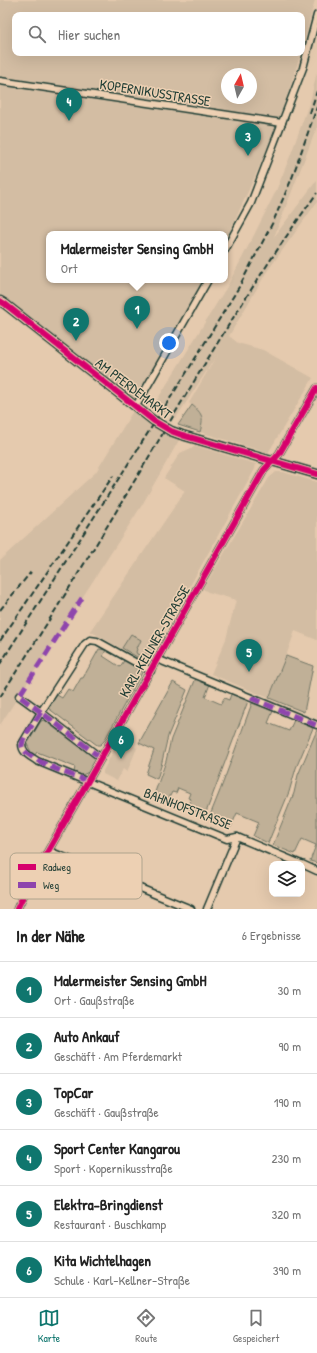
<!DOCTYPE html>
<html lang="de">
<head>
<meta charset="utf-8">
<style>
	:root { --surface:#fff; --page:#f2f2f2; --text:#222; --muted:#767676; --line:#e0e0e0; --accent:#0f766e }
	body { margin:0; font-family:"Patrick Hand",sans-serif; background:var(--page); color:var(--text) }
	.controls { position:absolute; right:12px; bottom:12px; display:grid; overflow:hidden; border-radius:8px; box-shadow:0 4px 16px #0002 }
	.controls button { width:36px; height:36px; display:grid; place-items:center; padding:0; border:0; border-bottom:1px solid var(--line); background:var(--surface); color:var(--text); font:20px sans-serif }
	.compass { position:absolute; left:221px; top:68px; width:36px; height:36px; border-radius:50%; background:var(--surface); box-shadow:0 4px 16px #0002; rotate:8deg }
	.you { position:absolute; left:169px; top:343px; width:14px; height:14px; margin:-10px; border:3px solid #fff; border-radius:50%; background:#1a73e8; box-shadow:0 0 0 6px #1a73e833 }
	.badge { display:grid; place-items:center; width:26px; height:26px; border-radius:50%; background:var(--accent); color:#fff; font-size:13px; font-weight:700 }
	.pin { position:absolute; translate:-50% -33px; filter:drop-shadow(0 1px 2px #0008) }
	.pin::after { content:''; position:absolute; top:21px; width:14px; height:12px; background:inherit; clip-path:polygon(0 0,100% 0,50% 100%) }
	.popup { position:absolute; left:46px; top:231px; width:182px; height:52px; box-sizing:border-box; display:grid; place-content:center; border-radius:8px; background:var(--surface); filter:drop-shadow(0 1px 3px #0005); font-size:13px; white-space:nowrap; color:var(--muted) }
	.popup b { font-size:15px; color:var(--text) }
	.popup::after { content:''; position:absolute; left:50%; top:100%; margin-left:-8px; border:8px solid transparent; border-top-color:var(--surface) }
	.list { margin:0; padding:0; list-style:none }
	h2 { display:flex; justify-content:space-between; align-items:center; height:52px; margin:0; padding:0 16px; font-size:17px }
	h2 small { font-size:13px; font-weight:400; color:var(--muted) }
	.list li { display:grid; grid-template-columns:26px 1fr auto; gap:12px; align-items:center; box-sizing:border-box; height:56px; padding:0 16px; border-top:1px solid var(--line) }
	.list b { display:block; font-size:15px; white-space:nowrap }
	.list p { margin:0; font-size:13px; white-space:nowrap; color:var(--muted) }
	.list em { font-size:13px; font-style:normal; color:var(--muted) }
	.icon { flex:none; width:22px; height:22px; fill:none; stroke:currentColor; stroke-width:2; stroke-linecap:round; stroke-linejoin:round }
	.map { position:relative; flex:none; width:317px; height:909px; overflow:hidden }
	.search { position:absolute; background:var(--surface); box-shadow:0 4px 16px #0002; left:12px; right:12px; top:12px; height:44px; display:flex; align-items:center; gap:10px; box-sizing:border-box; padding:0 14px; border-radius:8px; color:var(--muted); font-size:15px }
	.sheet { height:388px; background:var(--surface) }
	nav { display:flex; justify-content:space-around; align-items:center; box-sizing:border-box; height:56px; border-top:1px solid var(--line); background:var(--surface); font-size:11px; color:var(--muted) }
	nav a { display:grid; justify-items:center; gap:2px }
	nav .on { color:var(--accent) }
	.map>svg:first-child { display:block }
</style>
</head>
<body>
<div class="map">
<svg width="317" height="909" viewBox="0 0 317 909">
	<rect width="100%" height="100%" fill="#e5caae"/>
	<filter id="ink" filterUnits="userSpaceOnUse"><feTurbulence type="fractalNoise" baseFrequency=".025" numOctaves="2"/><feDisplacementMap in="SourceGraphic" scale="8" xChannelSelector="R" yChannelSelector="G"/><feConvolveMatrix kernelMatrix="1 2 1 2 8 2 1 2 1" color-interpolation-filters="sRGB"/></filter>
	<g filter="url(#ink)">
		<g fill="#d3bda3" fill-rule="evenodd">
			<path d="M0 0H315L302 49V15H15V53H301L276 130 225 242V234H49V280H204L136 406 182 435 142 505 0 725V560L96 472 136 406 0 301ZM227 74H251V98H227Z"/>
			<path d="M317 72V127L274 237 317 180V202L266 273 229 336 238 343 263 350 313 378 268 453 200 432 203 421 200 413 189 403 217 355 176 418 154 405 228 285 254 235 276 191 291 154 311 98Z"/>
			<path d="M196 446 256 464 255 469 147 663 90 631 185 491 164 478 180 453Z"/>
			<path d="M276 472H283L317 482V640L295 631 286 656 269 698 211 674 226 639 236 600 208 592 203 589 269 478Z"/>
			<path d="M120 738 137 748 127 772 123 769 117 781 103 774V771Z"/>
		</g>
		<g fill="#c0b097" stroke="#707666">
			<path d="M192 405C203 414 204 418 200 432L178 425Z"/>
			<path d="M131 634 141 640 138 647 137 646 136 648 137 649 136 652 137 654 142 656 143 655 144 656 149 647 154 650 147 663 122 648Z"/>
			<path d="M99 649 106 650 103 656 120 667 125 659 144 669 104 741 100 745H97L48 708 57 695 62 698 68 689 73 692 81 678H83Z"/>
			<path d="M286 656 313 666 304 712 269 698Z"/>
			<path d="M196 678 210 684 205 697 221 704 224 698 229 700 231 694 248 701 205 815 188 809 191 799 188 798 190 793 178 788 176 793 172 792 168 800 154 795 166 761 171 739Z"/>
			<path d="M173 682 187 690 168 736 161 766 157 779 146 774 154 750 139 743Z"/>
			<path d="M252 703 273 711 268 723 289 731 294 720 313 728 296 768 289 792 268 843 253 836 259 822 237 813 231 827 209 818C225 780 238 741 252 703Z"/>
			<path d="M44 720H47L50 722 49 724 96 759 89 772 82 775 74 772 75 767 37 752 35 755 31 752 27 744 41 721Z"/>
			<path d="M317 730V863L310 861 316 845 302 839 295 854 273 845 294 793 298 775Z"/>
		</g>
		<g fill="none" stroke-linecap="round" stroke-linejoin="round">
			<g stroke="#1f3d34" stroke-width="9">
				<g id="street">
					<path d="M0 81 282 123"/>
					<path d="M225 250 251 203 303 68 317 15"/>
					<path d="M136 406 208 280"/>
					<path d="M157 659 317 725"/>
					<path d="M19 696 41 712 85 644 90 640 97 641 151 671"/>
					<path d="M101 758 41 712 22 744C22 753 30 756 37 761L227 839 237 837 301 864"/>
					<path d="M49 851 191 909"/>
					<path d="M302 864 317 871"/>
					<path d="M17 909 27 888 88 781 264 470 279 454 317 388"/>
					<path d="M207 909 237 837"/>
				</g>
			</g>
			<g stroke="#1f3d34" stroke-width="11">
				<path id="secondary" d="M0 301 5 304 154 421 171 431 182 435 317 474"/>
			</g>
			<use href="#street" stroke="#edd0b3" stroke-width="6"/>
			<use href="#secondary" stroke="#edd0b3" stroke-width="8"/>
			<g stroke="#1f3d34" stroke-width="2" stroke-dasharray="6 3" stroke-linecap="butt">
				<path d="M310 113 317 91"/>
				<path d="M0 610 31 572"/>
				<path d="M0 641 113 476"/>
				<path d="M0 664 185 375 239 287 273 222 292 178 317 107"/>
				<path d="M0 697C31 649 62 600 92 551 166 431 234 307 317 193"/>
			</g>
			<g stroke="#8e44ad" stroke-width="5" stroke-dasharray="10 5" stroke-linecap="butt">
				<path d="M251 698 316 725"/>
				<path d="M41 712 19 696 82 598"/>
				<path d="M88 781C77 777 20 758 22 745 23 736 36 721 41 712L101 758"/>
			</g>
			<g stroke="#edd0b3" stroke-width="8">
				<g id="cycleway">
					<path d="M0 301 5 304 154 421 171 431 182 435 317 474"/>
					<path d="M17 909 27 888 88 781 264 470 279 454 317 388"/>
				</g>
			</g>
			<use href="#cycleway" stroke="#d6006c" stroke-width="6"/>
		</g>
	</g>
	<g text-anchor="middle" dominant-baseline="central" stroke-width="3" stroke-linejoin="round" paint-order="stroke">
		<g font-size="14" fill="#1f3d34" stroke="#edd0b3">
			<text transform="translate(155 92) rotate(9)">KOPERNIKUSSTRASSE</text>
			<text transform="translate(134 388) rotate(37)">AM PFERDEMARKT</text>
			<text transform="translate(154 641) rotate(-60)">KARL-KELLNER-STRASSE</text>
			<text transform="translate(188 808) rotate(21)">BAHNHOFSTRASSE</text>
		</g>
	</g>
	<rect x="10" y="853" width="132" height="46" rx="6" fill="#edd0b3" stroke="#afa48d" stroke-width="1"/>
	<rect x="18" y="864" width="18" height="6" fill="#d6006c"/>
	<rect x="18" y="882" width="18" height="6" fill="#8e44ad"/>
	<g font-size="11" fill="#1f3d34">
		<text x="43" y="871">Radweg</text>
		<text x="43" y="889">Weg</text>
	</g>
</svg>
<div class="controls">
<button><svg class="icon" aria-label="layers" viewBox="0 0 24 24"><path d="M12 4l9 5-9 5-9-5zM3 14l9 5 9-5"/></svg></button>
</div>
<svg class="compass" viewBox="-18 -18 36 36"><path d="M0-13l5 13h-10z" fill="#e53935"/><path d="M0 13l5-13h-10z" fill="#767676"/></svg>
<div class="you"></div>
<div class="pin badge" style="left:137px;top:329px">1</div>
<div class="popup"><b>Malermeister Sensing GmbH</b>Ort</div>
<div class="pin badge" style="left:76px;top:341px">2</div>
<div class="pin badge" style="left:248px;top:156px">3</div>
<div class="pin badge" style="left:69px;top:121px">4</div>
<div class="pin badge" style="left:249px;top:672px">5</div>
<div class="pin badge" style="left:121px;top:759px">6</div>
<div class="search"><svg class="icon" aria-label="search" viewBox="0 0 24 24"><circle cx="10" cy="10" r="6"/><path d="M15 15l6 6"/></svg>Hier suchen</div>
</div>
<section class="sheet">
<h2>In der Nähe<small>6 Ergebnisse</small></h2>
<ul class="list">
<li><span class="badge">1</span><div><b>Malermeister Sensing GmbH</b><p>Ort · Gaußstraße</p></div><em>30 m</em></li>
<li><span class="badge">2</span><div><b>Auto Ankauf</b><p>Geschäft · Am Pferdemarkt</p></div><em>90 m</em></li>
<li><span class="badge">3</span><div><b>TopCar</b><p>Geschäft · Gaußstraße</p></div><em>190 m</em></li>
<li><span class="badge">4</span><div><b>Sport Center Kangarou</b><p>Sport · Kopernikusstraße</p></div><em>230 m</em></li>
<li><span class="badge">5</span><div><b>Elektra-Bringdienst</b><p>Restaurant · Buschkamp</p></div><em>320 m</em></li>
<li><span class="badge">6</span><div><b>Kita Wichtelhagen</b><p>Schule · Karl-Kellner-Straße</p></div><em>390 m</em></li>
</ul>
</section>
<nav>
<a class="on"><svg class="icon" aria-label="map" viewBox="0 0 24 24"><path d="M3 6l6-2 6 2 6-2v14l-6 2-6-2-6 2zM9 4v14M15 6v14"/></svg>Karte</a>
<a><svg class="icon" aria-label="directions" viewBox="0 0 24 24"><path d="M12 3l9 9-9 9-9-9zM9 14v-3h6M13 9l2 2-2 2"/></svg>Route</a>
<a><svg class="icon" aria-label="saved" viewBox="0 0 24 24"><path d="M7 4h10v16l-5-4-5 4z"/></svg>Gespeichert</a>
</nav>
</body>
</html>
